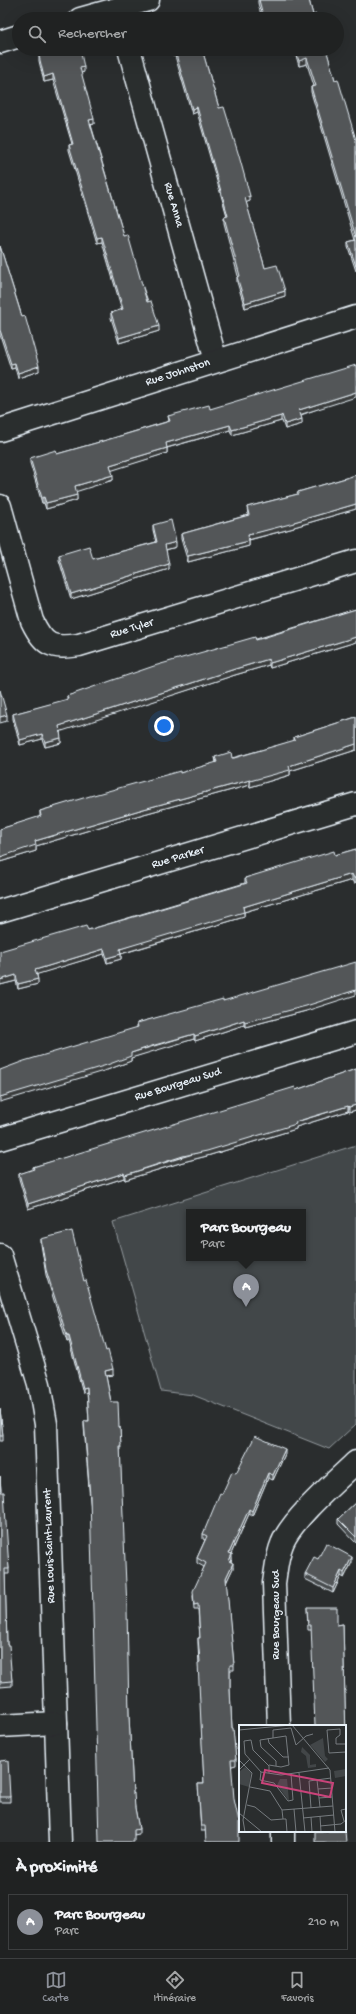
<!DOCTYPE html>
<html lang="fr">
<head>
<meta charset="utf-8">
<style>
	:root { --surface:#202222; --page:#282a2a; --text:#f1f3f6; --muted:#a2a4a5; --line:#3d3f40; --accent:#8c9099 }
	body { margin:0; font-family:"Gochi Hand",sans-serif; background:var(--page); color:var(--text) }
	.you { position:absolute; left:164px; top:726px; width:14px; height:14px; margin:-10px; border:3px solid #fff; border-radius:50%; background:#1a73e8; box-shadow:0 0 0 6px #1a73e833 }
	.badge { display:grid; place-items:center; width:26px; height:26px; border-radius:50%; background:var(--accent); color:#fff; font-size:13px; font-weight:700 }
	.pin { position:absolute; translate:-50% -33px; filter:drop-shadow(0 1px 2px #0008) }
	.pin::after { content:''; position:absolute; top:21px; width:14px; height:12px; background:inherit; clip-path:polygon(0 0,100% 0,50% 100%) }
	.popup { position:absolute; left:186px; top:1209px; width:120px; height:52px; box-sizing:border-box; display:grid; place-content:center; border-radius:0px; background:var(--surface); filter:drop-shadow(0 1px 3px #0005); font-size:13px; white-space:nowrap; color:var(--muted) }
	.popup b { font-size:15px; color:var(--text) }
	.popup::after { content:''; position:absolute; left:50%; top:100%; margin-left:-8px; border:8px solid transparent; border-top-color:var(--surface) }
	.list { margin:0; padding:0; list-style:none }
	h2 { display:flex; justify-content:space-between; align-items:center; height:52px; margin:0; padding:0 16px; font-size:17px }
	h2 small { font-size:13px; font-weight:400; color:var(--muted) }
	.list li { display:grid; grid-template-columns:26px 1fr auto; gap:12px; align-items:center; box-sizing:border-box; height:56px; margin:0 8px 8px; padding:0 8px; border:1px solid var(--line); border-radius:0px }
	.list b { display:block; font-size:15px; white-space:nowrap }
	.list p { margin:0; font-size:13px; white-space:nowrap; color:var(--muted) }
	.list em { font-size:13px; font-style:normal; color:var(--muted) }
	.icon { flex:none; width:22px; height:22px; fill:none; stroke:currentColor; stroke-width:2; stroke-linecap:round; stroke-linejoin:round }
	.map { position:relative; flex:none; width:356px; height:1842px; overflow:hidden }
	.search { position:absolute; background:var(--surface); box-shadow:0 4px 16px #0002; left:12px; right:12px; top:12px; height:44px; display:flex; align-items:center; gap:10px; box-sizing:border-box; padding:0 14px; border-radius:22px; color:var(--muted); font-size:15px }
	.sheet { height:116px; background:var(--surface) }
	nav { display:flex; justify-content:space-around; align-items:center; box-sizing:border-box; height:56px; border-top:1px solid var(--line); background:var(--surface); font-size:11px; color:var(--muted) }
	nav a { display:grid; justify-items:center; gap:2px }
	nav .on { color:var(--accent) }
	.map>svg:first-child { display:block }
</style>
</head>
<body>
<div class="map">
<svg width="356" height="1842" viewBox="0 0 356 1842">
	<rect width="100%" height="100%" fill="#2a2d2e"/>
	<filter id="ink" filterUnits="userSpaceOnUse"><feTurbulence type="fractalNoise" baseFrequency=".025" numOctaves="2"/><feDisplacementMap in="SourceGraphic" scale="8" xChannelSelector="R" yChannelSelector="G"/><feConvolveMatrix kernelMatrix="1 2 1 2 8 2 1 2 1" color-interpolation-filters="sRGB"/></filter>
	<g filter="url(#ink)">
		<path fill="#424648" stroke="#959ca0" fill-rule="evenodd" d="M356 1145V1424L329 1449 193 1395 161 1391 113 1222ZM189 1212H303V1258H189Z"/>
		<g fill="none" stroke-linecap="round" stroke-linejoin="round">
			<g stroke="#e8f1f8" stroke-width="25">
				<g id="street">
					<path d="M129 49 216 361"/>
					<path d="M0 430 356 317"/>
					<path d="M0 506 32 621C44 646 52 649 79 645L356 561"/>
					<path d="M0 911 356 804"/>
					<path d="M0 1139 356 1032"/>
					<path d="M0 1255 39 1384 46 1424 60 1842"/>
					<path d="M0 1726 56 1723"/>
					<path d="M279 1726 274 1583C276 1570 277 1556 282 1544 291 1520 336 1481 356 1462"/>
					<path d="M283 1831V1842"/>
				</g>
			</g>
			<g stroke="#e8f1f8" stroke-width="25">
				<g id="secondary">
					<path d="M80 19 148 0"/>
					<path d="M0 42 19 36"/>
				</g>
			</g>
			<use href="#street" stroke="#2a2d2e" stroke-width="22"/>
			<use href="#secondary" stroke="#2a2d2e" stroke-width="22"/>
		</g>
		<g fill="#474b4d" stroke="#e8f1f8">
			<path d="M258 0H309L313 15 318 19H262L258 3Z"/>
			<path d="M171 49H202L219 108 250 201 246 202 265 268 285 296 245 308 237 282V277L238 276 224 223V217L227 216 197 112 192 114 175 56H173Z"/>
			<path d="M294 49H326L335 80 356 140V271L348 247V242L355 240 311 92V87L314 86 307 64 299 66Z"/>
			<path d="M39 56 84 72 81 73 94 124 91 125 124 236 159 331 119 343 111 318V313L122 310 102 242 97 243 69 150V145L72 144 53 80 44 82 39 61Z"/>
			<path d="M0 246 39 371 18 378 15 368 11 369 0 335Z"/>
			<path d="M320 408 301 415 302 424 285 429 282 421H281L232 435 230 430 167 448V453L111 470 113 480 76 491 77 500 46 509 44 503H42L30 463V458L57 454 110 439 169 421 168 416 210 409Z"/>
			<path d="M356 475V509L294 527V528L249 540V546L188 562 181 539V534L248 515 247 507 298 494V492Z"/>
			<path d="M153 525 176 547 166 550 169 569 71 599 59 560V555L93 559 156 542 153 530Z"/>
			<path d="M356 609V642L270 668 269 665 235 675 60 731 61 743 45 747 42 739 20 745 13 719V714L67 700V696Z"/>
			<path d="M356 717V750L290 771V775L250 787V785L140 815 36 846V851L0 862V829L40 817V811L180 773 216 763 215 757 232 758 294 741V737Z"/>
			<path d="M356 849V883L354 884 352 880 244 912V917L121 954V959L107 963 104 954 37 974 38 984 18 989 16 981 0 985 88 930 245 883V878L335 855Z"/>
			<path d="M223 1001 306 1011 245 1027 244 1025 195 1041 194 1039 155 1050 131 1058V1061L107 1070 137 1027V1023Z"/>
			<path d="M356 1069V1110L349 1112 348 1111 296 1127V1129L207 1156 183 1162 125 1180 124 1178 28 1209 19 1179V1174L33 1170V1167L296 1090Z"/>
			<path d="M41 1239 84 1281 113 1375 106 1376 111 1402 119 1427H120L121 1450H120L129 1716 133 1794 135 1808 139 1829V1834L134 1835 90 1501 84 1426V1421H89L87 1392 83 1393 69 1341 67 1342 46 1275 41 1244Z"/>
			<path d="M0 1409 3 1436V1441H0Z"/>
			<path d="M285 1454 273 1480 268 1478 252 1516 249 1514 231 1554 232 1559 231 1562 233 1568 226 1583 234 1665V1670H230V1690L232 1728 236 1760V1765L232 1766 205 1831H201L198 1784H204L198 1643V1638H200L198 1610H194L193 1596 204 1567 197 1563V1558L205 1540 203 1539V1534L222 1494 236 1473Z"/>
			<path d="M0 1476 1 1492 9 1569V1574H5L7 1645 12 1681V1686L0 1687Z"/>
			<path d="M356 1502V1543L338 1524V1519Z"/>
			<path d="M318 1559 352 1562 344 1578 341 1576 333 1593 305 1579V1574Z"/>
			<path d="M307 1607 337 1625 343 1624 346 1742H345V1726L311 1630H308Z"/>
			<path d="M0 1761 10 1797V1802H0Z"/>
		</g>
		<g fill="#3a3d3e" stroke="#e8f1f8">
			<path d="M286 15V19H269Z"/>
			<rect x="173" y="51" width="2" height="5"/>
			<path d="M307 58V64L299 66V61Z"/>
			<path d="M84 67V72L80 73V68Z"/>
			<path d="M53 74V80L44 82V77Z"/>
			<path d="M197 107V112L192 114V109Z"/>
			<path d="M94 119V124L89 125V120Z"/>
			<path d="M250 196V201L245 203V198Z"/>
			<path d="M102 237V242L97 243V238Z"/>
			<path d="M285 291V296L245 308V303Z"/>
			<path d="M159 326V331L119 343V338Z"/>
			<path d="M15 363V368L11 369V364Z"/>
			<path d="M39 366V371L18 378V373Z"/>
			<path d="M356 392V397L299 415V410Z"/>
			<path d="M281 416V421L232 435V430Z"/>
			<path d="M302 419V424L285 429V424Z"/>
			<path d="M230 425V430L166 448V443Z"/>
			<path d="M167 448V453L110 471V465Z"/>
			<path d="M113 475V480L75 492V486Z"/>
			<path d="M77 495V500L46 509V503Z"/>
			<path d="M44 497V503H42V498Z"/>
			<path d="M356 504V509L294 527V528L248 540V535Z"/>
			<path d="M249 541V546L188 562V556Z"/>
			<path d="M176 542V547L165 550V545Z"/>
			<path d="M169 564V569L71 599V594Z"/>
			<path d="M356 637V642L270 668V663Z"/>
			<path d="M269 659V665L235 675 59 732V726L235 669Z"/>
			<path d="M7 715V721L0 723V717Z"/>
			<path d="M42 734V739L20 745V740Z"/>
			<path d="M61 738V743L45 747V742Z"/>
			<path d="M356 744V750L290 771V775L250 787V781L289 766Z"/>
			<path d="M250 780V785L140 815 36 846V851L0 862V857L35 841 140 810Z"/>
			<path d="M352 874V880L244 912V917L120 954V949L243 907Z"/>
			<path d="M354 878H356V883L354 884Z"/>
			<path d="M104 949V954L35 975V970Z"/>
			<path d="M121 954V959L107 963V958Z"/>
			<path d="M16 975V981L0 985V980Z"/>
			<path d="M38 979V984L18 989V984Z"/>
			<path d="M356 990V995L306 1011 245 1027V1022Z"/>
			<path d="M244 1020V1025L195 1041V1036Z"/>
			<path d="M194 1034V1039L131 1058V1061L107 1070 0 1102V1097L131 1053Z"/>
			<path d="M356 1105V1110L349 1112V1107Z"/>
			<path d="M348 1106V1111L296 1127V1129L207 1156 183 1162 125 1180V1175Z"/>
			<path d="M124 1173V1178L28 1209V1204Z"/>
			<path d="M67 1336H69V1341L67 1342Z"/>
			<path d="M113 1369V1375L105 1376V1371Z"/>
			<path d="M87 1387V1392L83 1393V1388Z"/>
			<path d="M285 1449V1454L273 1480V1475Z"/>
			<path d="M268 1473V1478L252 1516V1511Z"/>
			<path d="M249 1509V1514L229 1558V1553Z"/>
			<path d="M232 1554V1559L229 1567V1561Z"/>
			<path d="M352 1557V1562L344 1578V1573Z"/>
			<path d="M233 1563V1568L226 1583V1578Z"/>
			<path d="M341 1571V1576L333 1593V1588Z"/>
		</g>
		<g fill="#535759" stroke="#e8f1f8">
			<path d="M259 0H309L313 15 316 14 318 19H287L286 15 269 19H264Z"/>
			<path d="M205 15 206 19H188Z"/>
			<path d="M67 49H80L84 67 80 68 94 119 89 120 124 236 128 235 147 302 151 301 159 326 119 338 111 313 123 309 102 237 97 238 69 145 73 144 53 74 44 77 39 56Z"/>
			<path d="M172 49H202L219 108 224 107 239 156 250 196 245 198 265 268 277 265 285 291 245 303 237 277 240 276 224 217 228 216 197 107 192 109 175 51H173Z"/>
			<path d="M295 49H326L335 80 338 79 356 140V237L311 87 316 86 307 58 299 61Z"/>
			<path d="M356 240V266L348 242Z"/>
			<path d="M0 246 22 317 25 316 39 366 18 373 15 363 11 364 0 330Z"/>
			<path d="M356 365V392L299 410 302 419 285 424 282 415 281 416 232 430 230 425 166 443 167 448 110 465 113 475 75 486 77 495 46 503 44 497 42 498 30 458 56 450 57 454 110 439 170 421 168 416 209 405 210 409Z"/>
			<path d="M356 475V504L294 522V523L248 535 249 541 188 556 181 534 249 515 247 507 298 494V492Z"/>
			<path d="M171 520 176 542 165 545 169 564 71 594 59 555 89 546 93 559 157 542 153 525Z"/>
			<path d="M356 609V637L270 663 269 659 235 669 59 726 61 738 45 742 42 734 20 740 13 714 68 699 67 696 154 666 255 637 256 640Z"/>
			<path d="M0 690 7 715 0 717Z"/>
			<path d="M356 717V744L289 766 290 770 250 781V780L140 810 35 841 36 845 0 857V829L41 816 40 811 90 796 180 771V773L217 762 215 757 231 752 232 758H234L295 740 294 737Z"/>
			<path d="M356 849V878H354L352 874 243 907 244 912 120 949 121 954 107 958 104 949 35 970 38 979 18 984 16 975 0 980V951L86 926 88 930 147 913 247 883 245 878 334 851 335 855Z"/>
			<path d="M356 962V990L306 1006 245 1022 244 1020 195 1036 194 1034 155 1045 131 1053V1056L107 1065 0 1097V1070L24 1061 138 1027 137 1023 223 999V1001Z"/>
			<path d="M356 1069V1105L349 1107 348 1106 295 1122 296 1124 207 1151 183 1156 125 1175 124 1173 28 1204 19 1174 34 1169 33 1167 295 1087 296 1090Z"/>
			<path d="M72 1231 84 1281 86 1280 106 1351 108 1350 113 1369 105 1371 111 1402H118L119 1427H120L121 1445H120L127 1608 129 1716 133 1794 134 1793 135 1808 139 1829 134 1830V1842H99L90 1496 84 1421H89L87 1387 83 1388 69 1336H67L46 1270 41 1239Z"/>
			<path d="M0 1409 3 1436H0Z"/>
			<path d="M255 1436 285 1449 273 1475 268 1473 252 1511 249 1509 229 1553 232 1554 229 1561 233 1563 226 1578 234 1665H230V1690L232 1728H233L236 1760H231L234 1799 239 1822V1842H206L205 1826H201L198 1784H204L198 1663 200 1662 198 1638H200L198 1604 194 1605 193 1591 206 1563 197 1558 207 1536 203 1534 220 1493 222 1494 232 1472 236 1473Z"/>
			<path d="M0 1476 1 1492H4L9 1569H5L7 1645H9L12 1681 0 1682Z"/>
			<path d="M356 1502V1537L338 1519Z"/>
			<path d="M326 1543 352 1557 344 1573 341 1571 333 1588 305 1574 314 1557 318 1559Z"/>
			<path d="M307 1607H337V1625L343 1624 346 1737H345V1726H315L311 1625H308Z"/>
			<path d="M8 1760 10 1797H0V1761Z"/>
			<path d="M315 1831H345L346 1842H315Z"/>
		</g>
	</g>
	<g text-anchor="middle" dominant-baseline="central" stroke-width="3" stroke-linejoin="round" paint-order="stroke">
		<g font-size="12" fill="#e8f1f8" stroke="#2a2d2e">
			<text transform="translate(173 205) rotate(74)">Rue Anna</text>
			<text transform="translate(178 373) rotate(-18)">Rue Johnston</text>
			<text transform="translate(132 629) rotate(-17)">Rue Tyler</text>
			<text transform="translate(178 858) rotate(-17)">Rue Parker</text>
			<text transform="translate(178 1085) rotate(-17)">Rue Bourgeau Sud</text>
			<text transform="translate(50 1546) rotate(-92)">Rue Louis-Saint-Laurent</text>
			<text transform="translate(277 1615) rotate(-90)">Rue Bourgeau Sud</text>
		</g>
	</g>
	<g transform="translate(239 1725)">
		<rect width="107" height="107" fill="#2a2d2e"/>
		<path d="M84 13 86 31 89 34 86 37 71 20ZM63 22 71 30V40L77 39V42L69 43 67 31 62 27ZM6 42 12 47 10 62 0 59V47ZM107 44V51L96 53 95 46ZM41 54H48L50 76 38 60Z" fill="#424648"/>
		<path fill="none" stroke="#767b7f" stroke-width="1" d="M53 0 91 45 96 107M0 5 52 0M29 13 30 18 44 32H50M34 13V5L52 3 57 20 67 11 74 9M107 19H97V13L101 10V4L88 5 90 28 107 27M0 35 13 48 4 95 6 107M30 40 42 42 50 40 47 11 21 15 22 22 37 36V41M0 45 11 34M22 47 6 29 5 16 12 15 14 25 30 41V48M22 47 21 55 35 58 49 76 54 75 52 49M22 47 42 50 90 43M60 48 66 107M78 55 81 82M11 62 31 66 43 85 44 94M79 64 93 63M80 73 93 72M8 80 16 82 32 95 44 94M72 83 70 56 92 53M55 84 57 107M43 85 94 81M0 88 23 107M81 91 82 107M72 92 73 107M64 93 95 90M44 94H47L48 107M105 96 102 85 107 84M81 101 102 99 107 95"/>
		<path fill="#ca437a" fill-opacity="0.15" stroke="#ca437a" stroke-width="2" d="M26 45 94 58 91 72 23 58Z"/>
		<rect width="107" height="107" fill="none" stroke="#e8f1f8" stroke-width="2"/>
	</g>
</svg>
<div class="you"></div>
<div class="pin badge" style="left:246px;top:1307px">A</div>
<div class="popup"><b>Parc Bourgeau</b>Parc</div>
<div class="search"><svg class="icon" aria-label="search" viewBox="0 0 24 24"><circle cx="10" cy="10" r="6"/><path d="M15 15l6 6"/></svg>Rechercher</div>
</div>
<section class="sheet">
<h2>À proximité<small></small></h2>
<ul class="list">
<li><span class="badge">A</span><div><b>Parc Bourgeau</b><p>Parc</p></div><em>210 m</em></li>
</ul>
</section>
<nav>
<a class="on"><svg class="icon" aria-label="map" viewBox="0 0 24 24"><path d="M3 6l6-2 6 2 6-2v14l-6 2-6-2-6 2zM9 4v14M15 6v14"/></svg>Carte</a>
<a><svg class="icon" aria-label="directions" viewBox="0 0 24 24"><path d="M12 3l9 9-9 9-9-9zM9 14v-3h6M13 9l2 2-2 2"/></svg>Itinéraire</a>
<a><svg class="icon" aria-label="saved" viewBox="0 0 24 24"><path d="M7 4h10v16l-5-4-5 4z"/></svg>Favoris</a>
</nav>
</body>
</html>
